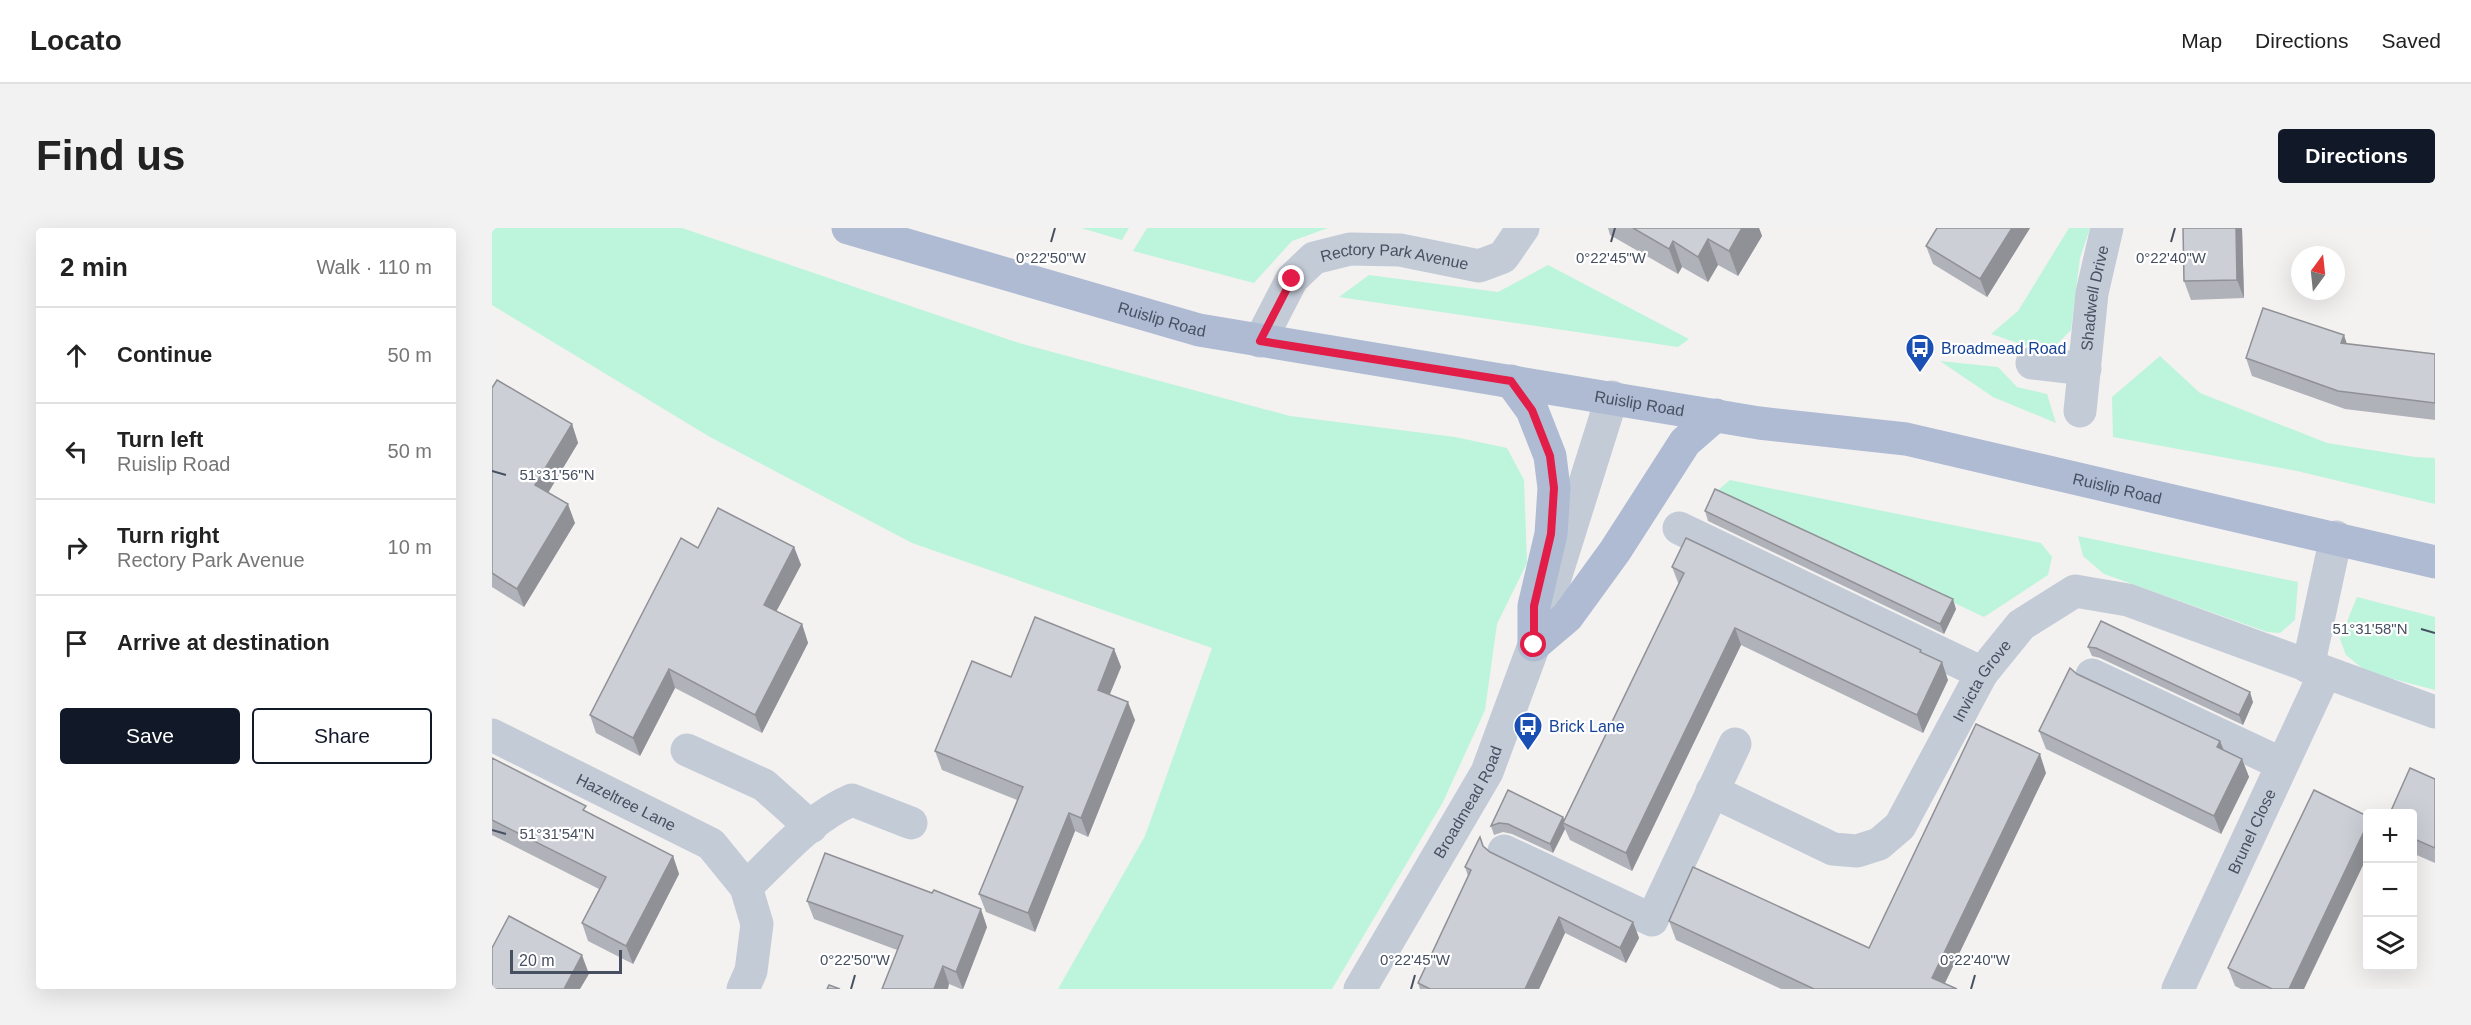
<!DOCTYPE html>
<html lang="en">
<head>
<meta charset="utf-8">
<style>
	:root { --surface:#fff; --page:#f2f2f2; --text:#222; --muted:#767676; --line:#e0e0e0; --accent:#111827 }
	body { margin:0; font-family:Helvetica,sans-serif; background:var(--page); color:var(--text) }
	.controls { position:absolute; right:18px; bottom:18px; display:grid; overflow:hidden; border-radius:6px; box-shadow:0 6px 24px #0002 }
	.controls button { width:54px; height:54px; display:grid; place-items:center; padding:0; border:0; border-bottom:2px solid var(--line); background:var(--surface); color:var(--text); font:30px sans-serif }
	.compass { position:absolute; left:1799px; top:18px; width:54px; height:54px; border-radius:50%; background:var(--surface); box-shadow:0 6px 24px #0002; rotate:15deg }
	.scale { position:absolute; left:18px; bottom:15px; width:112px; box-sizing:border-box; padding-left:6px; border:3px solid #465061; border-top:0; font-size:16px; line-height:21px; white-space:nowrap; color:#465061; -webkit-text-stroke:4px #fff; paint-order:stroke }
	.stop { position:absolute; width:18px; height:18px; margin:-14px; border:4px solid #e11d48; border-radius:50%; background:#fff }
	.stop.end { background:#e11d48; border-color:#fff; box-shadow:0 2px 6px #0008 }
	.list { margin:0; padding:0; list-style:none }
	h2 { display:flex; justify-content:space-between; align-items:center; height:78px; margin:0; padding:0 24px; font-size:26px }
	h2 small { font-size:20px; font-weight:400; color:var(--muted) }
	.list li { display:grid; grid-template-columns:39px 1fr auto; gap:18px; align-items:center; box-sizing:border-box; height:96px; padding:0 24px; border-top:2px solid var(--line) }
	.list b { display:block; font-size:22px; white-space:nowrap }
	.list p { margin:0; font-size:20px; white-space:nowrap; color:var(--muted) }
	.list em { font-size:20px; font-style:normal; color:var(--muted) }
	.actions { display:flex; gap:12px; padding:18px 24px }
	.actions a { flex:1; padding:14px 0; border:2px solid var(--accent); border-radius:6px; text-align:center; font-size:21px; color:var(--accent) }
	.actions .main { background:var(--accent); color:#fff }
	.icon { flex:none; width:33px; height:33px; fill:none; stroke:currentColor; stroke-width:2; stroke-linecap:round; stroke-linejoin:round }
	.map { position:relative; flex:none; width:1943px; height:761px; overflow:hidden; border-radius:6px }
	header { display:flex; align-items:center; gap:36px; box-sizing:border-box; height:84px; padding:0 30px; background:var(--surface); border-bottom:2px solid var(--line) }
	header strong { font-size:28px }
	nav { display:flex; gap:33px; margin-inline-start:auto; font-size:21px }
	.intro { display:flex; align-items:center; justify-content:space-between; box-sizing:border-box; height:144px; padding:0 36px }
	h1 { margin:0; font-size:42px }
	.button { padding:15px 27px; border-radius:6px; background:var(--accent); color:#fff; font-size:21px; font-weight:700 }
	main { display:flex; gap:36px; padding:0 36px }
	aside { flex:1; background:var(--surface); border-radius:6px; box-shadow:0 6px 24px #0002 }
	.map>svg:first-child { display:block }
</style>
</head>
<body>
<header>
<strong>Locato</strong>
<nav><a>Map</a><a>Directions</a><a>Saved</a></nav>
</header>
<div class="intro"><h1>Find us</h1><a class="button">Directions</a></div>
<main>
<aside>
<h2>2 min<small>Walk · 110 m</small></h2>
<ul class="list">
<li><svg class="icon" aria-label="ahead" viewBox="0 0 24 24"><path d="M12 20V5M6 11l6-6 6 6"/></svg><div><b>Continue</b></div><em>50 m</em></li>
<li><svg class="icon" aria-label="left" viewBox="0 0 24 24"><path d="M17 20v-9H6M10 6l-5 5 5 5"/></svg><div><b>Turn left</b><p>Ruislip Road</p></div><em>50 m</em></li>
<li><svg class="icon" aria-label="right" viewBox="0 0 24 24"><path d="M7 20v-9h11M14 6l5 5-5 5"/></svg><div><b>Turn right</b><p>Rectory Park Avenue</p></div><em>10 m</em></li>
<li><svg class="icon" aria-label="arrive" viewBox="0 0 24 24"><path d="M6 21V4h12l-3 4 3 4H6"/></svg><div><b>Arrive at destination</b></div></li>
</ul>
<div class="actions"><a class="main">Save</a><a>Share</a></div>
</aside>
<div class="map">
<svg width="1943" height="761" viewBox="0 0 1943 761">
	<rect width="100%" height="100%" fill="#f4f1f1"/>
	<g fill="#bcf5db">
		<path d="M0 0H190L527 115 798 188 963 209 1015 220 1032 252 1035 335 1005 396 993 482 951 574 840 761H566L653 608 720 420 420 315 218 209 0 77Z"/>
		<path d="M589 0H637L630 12Z"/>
		<path d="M655 0H836L800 13 762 55 641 23Z"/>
		<path d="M1577 0H1598L1588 30 1579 102 1561 120 1532 117 1499 106 1526 83Z"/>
		<path d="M1056 37 1197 111 1186 119 847 69 877 47 1006 64Z"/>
		<path d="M1668 128 1708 165 1835 215 1923 229 1943 230V276L1805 243 1621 209 1620 169Z"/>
		<path d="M1448 133 1506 139 1525 159 1555 166 1564 195 1501 169Z"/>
		<path d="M1238 252 1549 315 1560 329 1556 347 1492 389 1225 263Z"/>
		<path d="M1586 308 1806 354 1803 392 1788 405 1775 404 1612 346 1591 328Z"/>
		<path d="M1865 369 1943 389V462L1875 444 1854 427 1848 411Z"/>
	</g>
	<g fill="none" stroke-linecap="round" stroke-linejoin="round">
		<g stroke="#c3cbd7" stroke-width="33">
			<path id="s1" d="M768 113 800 51 822 30 858 21 908 22 987 38 1011 29 1031 0"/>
			<path d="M1540 135 1593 141"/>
			<path id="s2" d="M1588 183 1600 65 1615 0"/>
			<path d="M1187 300 1490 445"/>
			<path d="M1816 439 1844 309"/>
			<path d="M1600 447 1790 536"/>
			<path id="s3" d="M0 507 219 616 254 659 265 696 259 743 251 761"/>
			<path d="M195 522 272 557 319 599"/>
			<path id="s4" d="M1220 563 1341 621 1365 623 1387 616 1408 598 1490 445 1529 397 1583 363 1636 372 1943 484"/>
			<path d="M1012 623 1160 692 1243 516"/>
			<path d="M254 659C286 629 319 589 360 572L419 595"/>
			<path id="s5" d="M868 761 995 544 1042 417 1120 169"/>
			<path id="s6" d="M1686 761 1833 445"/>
		</g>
		<g stroke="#aebbd3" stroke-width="33">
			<path id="s7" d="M356 0 707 102 1267 195 1414 211 1943 334"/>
			<path d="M1019 153 1040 182 1058 228 1062 260 1059 306 1042 378V417L1075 389 1123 323 1193 214 1224 187"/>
		</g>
	</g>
	<g fill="#b0b2b9">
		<path d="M1116 0H1267L1270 8 1246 48 1226 37 1216 54 1190 39 1186 46 1118 7Z"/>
		<path d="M1445 0H1538L1495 69 1441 36 1434 18Z"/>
		<path d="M1691 0H1750L1752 70 1699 72 1692 53Z"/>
		<path d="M1855 116 1943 126V192L1853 181 1760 148 1754 130Z"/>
		<path d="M0 160 80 196 86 215 56 265 83 295 32 379 0 359Z"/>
		<path d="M1213 283 1464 381 1452 406 1216 293Z"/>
		<path d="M302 319 309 337 284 384 310 396 316 415 270 505 183 460 148 528 104 505 98 487 206 320Z"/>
		<path d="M1180 339 1430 425 1456 452 1431 505 1249 417 1140 643 1078 612 1073 601 1061 625 1020 606 1011 604 1002 607 999 598 1016 562 1071 589 1072 593 1187 357Z"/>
		<path d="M1609 393 1761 474 1751 497 1608 430 1600 428 1596 419Z"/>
		<path d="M622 421 629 439 618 466 643 492 596 609 583 603 543 704 494 684 487 666 525 572 450 542 443 523 519 449Z"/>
		<path d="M1585 446 1728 513 1732 522 1750 531 1757 549 1729 606 1554 521 1547 503Z"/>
		<path d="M0 530 96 585 181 628 187 646 141 736 96 713 90 695 107 661 0 607Z"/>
		<path d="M1554 545 1453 755 1465 761H1289L1184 712 1177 693 1377 720Z"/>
		<path d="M1943 551V635L1920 625V585Z"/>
		<path d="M991 618 998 624 1141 694 1147 710 1134 735 1073 705 1047 761H928L926 755 976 648 973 639Z"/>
		<path d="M315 673 495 699 471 761H469L457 756 405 722 322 691Z"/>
		<path d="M1736 740 1812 761H1749L1743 758Z"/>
	</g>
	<g fill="#909196">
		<path d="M1250 0H1267L1270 8 1246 48 1237 23Z"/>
		<path d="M1520 0H1538L1495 69 1488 51Z"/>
		<path d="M1744 0H1750L1752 70 1745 52Z"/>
		<path d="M1216 11 1226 37 1216 54 1206 29Z"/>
		<path d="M1181 13 1190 39 1186 46 1177 21Z"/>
		<path d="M1852 107 1858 125 1849 115Z"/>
		<path d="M80 196 86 215 50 275 43 257Z"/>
		<path d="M76 276 83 295 32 379 25 361Z"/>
		<path d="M302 319 309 337 278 395 272 377Z"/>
		<path d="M1461 371 1464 381 1452 406 1448 396Z"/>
		<path d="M310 396 316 415 270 505 263 487Z"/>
		<path d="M1243 400 1249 417 1140 643 1134 625Z"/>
		<path d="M622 421 629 439 612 480 606 462Z"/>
		<path d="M1450 434 1456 452 1431 505 1425 487Z"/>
		<path d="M177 441 183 460 148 528 141 510Z"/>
		<path d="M1758 464 1761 474 1751 497 1747 487Z"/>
		<path d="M636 474 643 492 596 609 589 590Z"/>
		<path d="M1728 513 1735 531 1725 519Z"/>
		<path d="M1548 526 1554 545 1450 761 1440 750Z"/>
		<path d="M1750 531 1757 549 1729 606 1722 588Z"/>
		<path d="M577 585 583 603 543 704 536 685Z"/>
		<path d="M1071 589 1074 596 1071 595 1073 601 1061 625 1058 616Z"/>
		<path d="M1875 597V629L1812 761H1797Z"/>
		<path d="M181 628 187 646 141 736 134 718Z"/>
		<path d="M489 681 495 699 471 761 464 744Z"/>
		<path d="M1067 689 1073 705 1047 761H1033Z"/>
		<path d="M1141 694 1147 710 1134 735 1128 720Z"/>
		<path d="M90 727 97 746 88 761H72Z"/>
		<path d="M451 738 457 756 456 761H442Z"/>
	</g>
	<g fill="#cdcfd7" stroke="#909196" stroke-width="1.5">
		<path d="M1141 0H1250L1237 23 1216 11 1206 29 1181 13 1177 21Z"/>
		<path d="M1445 0H1520L1488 51 1434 18Z"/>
		<path d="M1691 0H1744L1745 52 1692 53Z"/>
		<path d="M1771 80 1852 107 1849 115 1943 126V175L1846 163 1754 130Z"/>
		<path d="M5 152 80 196 43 257 76 276 25 361 0 345V160Z"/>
		<path d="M1223 261 1461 371 1448 396 1213 283Z"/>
		<path d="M226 280 302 319 272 377 310 396 263 487 177 441 141 510 98 487 189 310 206 320Z"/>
		<path d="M1194 310 1429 422 1428 424 1450 434 1425 487 1243 400 1134 625 1071 595 1192 345 1180 339Z"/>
		<path d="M543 389 622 421 606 462 636 474 589 590 577 585 536 685 487 666 531 559 443 523 480 433 519 449Z"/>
		<path d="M1609 393 1758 464 1747 487 1604 420 1596 419Z"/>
		<path d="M1578 440 1585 446 1728 513 1725 519 1750 531 1722 588 1547 503Z"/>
		<path d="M1484 496 1548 526 1440 750 1465 761H1322L1177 693 1201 639 1377 720Z"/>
		<path d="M0 530 94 578 91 582 181 628 134 718 90 695 114 649 0 592Z"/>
		<path d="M1918 540 1943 551V620L1920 610V585H1898Z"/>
		<path d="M1016 562 1071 589 1058 616 1016 596 1007 595 999 598Z"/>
		<path d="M1822 562 1875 588V597L1797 761H1780L1736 740Z"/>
		<path d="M988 609 991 618 998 624 1141 694 1128 720 1067 689 1033 761H938L926 755 979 642 973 639Z"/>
		<path d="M333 625 440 665 442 662 489 681 464 744 451 738 442 761H390L411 708 315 673Z"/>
		<path d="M17 688 90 727 72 761H0V720Z"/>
		<path d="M337 757 348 761H335Z"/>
	</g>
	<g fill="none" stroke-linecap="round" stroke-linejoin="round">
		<path stroke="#e11d48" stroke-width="8" d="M800 51 768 113 1019 153 1040 182 1058 228 1062 260 1059 306 1042 378V417"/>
	</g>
	<path fill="none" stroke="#465061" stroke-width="2" d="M559 14 563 0M1119 14 1123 0M1679 14 1683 0M0 243 14 247M1929 401 1943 405M0 602 14 606M359 761 363 747M919 761 923 747M1479 761 1483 747"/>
	<defs>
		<g id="bus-pin" transform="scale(1.5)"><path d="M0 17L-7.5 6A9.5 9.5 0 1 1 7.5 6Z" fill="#1a4fb4" stroke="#fff"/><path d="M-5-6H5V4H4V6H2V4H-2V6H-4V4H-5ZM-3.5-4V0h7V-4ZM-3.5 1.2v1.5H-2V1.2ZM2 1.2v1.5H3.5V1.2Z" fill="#fff"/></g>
	</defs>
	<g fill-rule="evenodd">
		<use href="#bus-pin" x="1428" y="120"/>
		<use href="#bus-pin" x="1036" y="498"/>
	</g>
	<g text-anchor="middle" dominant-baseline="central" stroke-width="4.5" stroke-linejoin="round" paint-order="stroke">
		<g font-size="16" fill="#465061" stroke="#fff">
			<text stroke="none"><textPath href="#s1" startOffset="182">Rectory Park Avenue</textPath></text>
			<text stroke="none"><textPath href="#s2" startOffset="114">Shadwell Drive</textPath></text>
			<text stroke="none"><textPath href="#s7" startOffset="327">Ruislip Road</textPath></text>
			<text stroke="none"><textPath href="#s7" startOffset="812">Ruislip Road</textPath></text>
			<text stroke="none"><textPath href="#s7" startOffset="1298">Ruislip Road</textPath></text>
			<text stroke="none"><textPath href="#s4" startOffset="376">Invicta Grove</textPath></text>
			<text stroke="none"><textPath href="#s3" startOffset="150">Hazeltree Lane</textPath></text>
			<text stroke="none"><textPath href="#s5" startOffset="216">Broadmead Road</textPath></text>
			<text stroke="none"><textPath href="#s6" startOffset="174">Brunel Close</textPath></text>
		</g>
		<g font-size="16" fill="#164399" stroke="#fff" text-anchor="start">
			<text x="1449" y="120">Broadmead Road</text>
			<text x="1057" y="498">Brick Lane</text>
		</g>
	</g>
	<g font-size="15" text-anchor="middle" fill="#465061" stroke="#fff" stroke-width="4.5" stroke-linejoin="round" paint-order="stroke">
		<text x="559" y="35">0°22'50"W</text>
		<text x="1119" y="35">0°22'45"W</text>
		<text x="1679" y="35">0°22'40"W</text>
		<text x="65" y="252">51°31'56"N</text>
		<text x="1878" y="406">51°31'58"N</text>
		<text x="65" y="611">51°31'54"N</text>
		<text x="363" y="737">0°22'50"W</text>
		<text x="923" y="737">0°22'45"W</text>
		<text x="1483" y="737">0°22'40"W</text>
	</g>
</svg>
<div class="controls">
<button>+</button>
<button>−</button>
<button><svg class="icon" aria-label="layers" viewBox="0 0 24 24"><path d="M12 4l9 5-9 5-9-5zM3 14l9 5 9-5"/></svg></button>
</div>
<svg class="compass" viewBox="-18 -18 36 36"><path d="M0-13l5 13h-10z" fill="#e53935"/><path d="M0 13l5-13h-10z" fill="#767676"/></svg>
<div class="scale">20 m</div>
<div class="stop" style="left:1042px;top:417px"></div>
<div class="stop end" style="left:800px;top:51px"></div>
</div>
</main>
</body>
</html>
